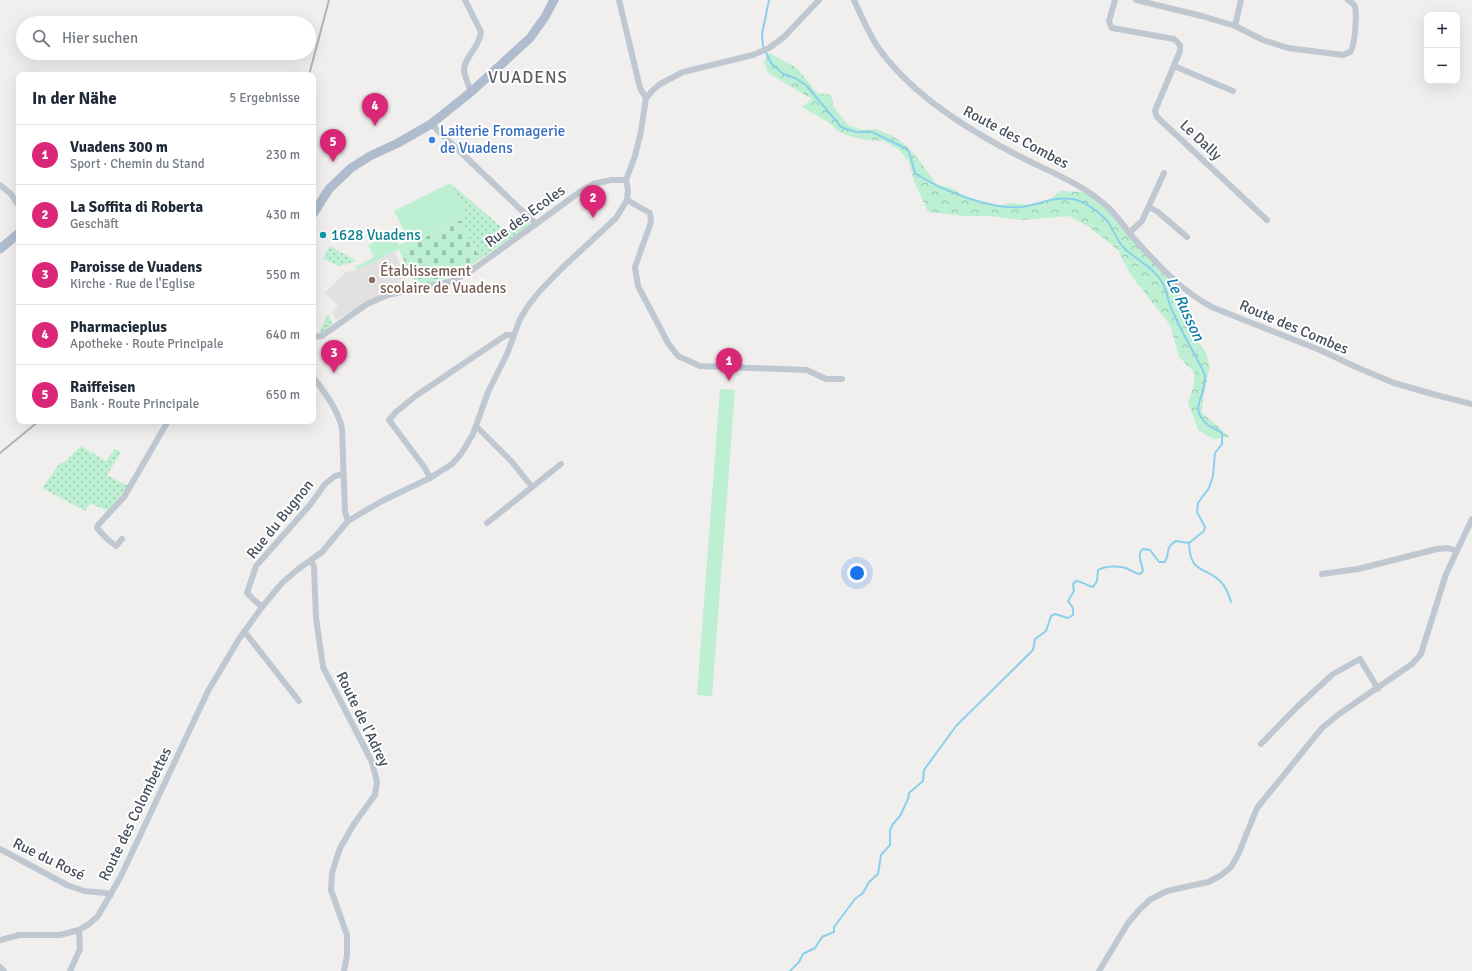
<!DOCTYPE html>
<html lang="de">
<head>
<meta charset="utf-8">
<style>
	:root { --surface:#fff; --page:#f2f2f3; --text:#1f2937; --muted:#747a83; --line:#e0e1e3; --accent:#db2777 }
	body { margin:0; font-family:Signika,sans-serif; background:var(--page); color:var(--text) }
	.controls { position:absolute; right:12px; top:12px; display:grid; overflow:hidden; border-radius:8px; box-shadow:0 4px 16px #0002 }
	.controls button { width:36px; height:36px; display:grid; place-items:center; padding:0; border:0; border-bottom:1px solid var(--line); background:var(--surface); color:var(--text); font:20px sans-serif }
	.you { position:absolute; left:857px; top:573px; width:14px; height:14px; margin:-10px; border:3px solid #fff; border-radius:50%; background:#1a73e8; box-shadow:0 0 0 6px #1a73e833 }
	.badge { display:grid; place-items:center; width:26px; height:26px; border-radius:50%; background:var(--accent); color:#fff; font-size:13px; font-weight:700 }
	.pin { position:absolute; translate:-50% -33px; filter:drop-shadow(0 1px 2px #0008) }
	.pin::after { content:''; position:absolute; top:21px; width:14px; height:12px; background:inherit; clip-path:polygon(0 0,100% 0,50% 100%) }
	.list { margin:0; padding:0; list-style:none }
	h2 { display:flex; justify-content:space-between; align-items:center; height:52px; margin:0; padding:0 16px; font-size:17px }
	h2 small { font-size:13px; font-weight:400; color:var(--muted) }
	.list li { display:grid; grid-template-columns:26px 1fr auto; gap:12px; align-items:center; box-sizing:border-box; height:60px; padding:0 16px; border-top:1px solid var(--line) }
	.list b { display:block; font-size:15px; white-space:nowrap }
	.list p { margin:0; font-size:13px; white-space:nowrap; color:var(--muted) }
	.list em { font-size:13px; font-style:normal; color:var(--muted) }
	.icon { flex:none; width:22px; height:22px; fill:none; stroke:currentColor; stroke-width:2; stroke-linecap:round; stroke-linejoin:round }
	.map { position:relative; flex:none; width:1472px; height:971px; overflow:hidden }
	.search { position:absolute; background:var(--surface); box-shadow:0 4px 16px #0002; left:16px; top:16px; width:300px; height:44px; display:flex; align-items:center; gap:10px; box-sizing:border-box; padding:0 14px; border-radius:22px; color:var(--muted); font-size:15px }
	.panel { position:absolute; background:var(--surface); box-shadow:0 4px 16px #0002; left:16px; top:72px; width:300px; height:352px; border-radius:8px }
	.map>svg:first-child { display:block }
</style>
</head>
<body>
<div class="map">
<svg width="1472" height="971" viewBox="0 0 1472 971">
	<defs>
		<pattern id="grass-dots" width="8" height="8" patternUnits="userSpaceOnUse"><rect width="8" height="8" fill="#bdefd3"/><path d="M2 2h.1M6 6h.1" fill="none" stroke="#9bc4ae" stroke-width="1.8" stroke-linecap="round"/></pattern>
		<pattern id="forest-crowns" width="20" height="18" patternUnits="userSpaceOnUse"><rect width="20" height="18" fill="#bdefd3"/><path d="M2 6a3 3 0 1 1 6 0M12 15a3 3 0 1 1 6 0" fill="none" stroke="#9bc4ae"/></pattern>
		<pattern id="cemetery-stones" width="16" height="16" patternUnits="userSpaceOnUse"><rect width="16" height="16" fill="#bdefd3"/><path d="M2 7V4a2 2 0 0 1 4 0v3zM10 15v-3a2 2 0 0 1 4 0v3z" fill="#9bc4ae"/></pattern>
	</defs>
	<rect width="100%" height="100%" fill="#f1eeee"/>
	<path fill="#e2e0e0" d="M395 252 409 289 367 304 336 320 332 312 338 306 325 293 346 272 357 270Z"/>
	<g fill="url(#grass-dots)">
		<path d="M450 183 507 232 525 217 531 225 480 259 460 220 468 216Z"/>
		<path d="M330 246 357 261 339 266 323 259Z"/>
		<path d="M328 314 333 323 321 334 319 333Z"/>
		<path d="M81 446 106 461 115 449 121 452 107 475 128 486 108 511 90 503 85 511 42 488 59 464 64 462Z"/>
	</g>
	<path fill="url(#forest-crowns)" d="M769 53 797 68 817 93 832 95 833 106 848 125 862 130 875 129 891 135 903 143 916 156 937 185 952 188 969 199 987 203 996 207 1010 203 1031 205 1049 200 1061 191 1085 192 1112 213 1181 290 1180 313 1206 353 1210 366 1203 399 1202 413 1230 437 1214 439 1199 431 1188 403 1194 385V372L1179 357 1170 325 1130 274 1118 250 1089 227 1069 216 1023 220 989 216H964L928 212 914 181 909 162 898 149 884 141 866 140 849 136 838 131 828 122 802 107 812 99 768 73 764 61Z"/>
	<path fill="url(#cemetery-stones)" d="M460 220 480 259 459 275 417 286 399 250Z"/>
	<g fill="#bdefd3">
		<path d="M450 183 468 216 357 270 355 267 374 257 368 245 393 233 399 245 409 240 394 211Z"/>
		<path d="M720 389 735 390 712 696 697 695Z"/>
	</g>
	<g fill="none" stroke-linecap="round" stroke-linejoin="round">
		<g stroke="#8ad0ec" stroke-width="2">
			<path d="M769 0 762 34 763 46 771 63 783 74 795 78 806 85 841 127 856 132H872L905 148 909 152 915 173C940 190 991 210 1021 207 1039 205 1054 196 1072 199 1082 200 1101 213 1107 221 1114 230 1117 242 1125 249 1137 260 1151 266 1160 279 1167 288 1167 300 1172 310 1181 332 1195 353 1205 375 1205 378 1205 382 1204 385 1202 400 1191 409 1206 423 1210 428 1217 429 1222 433V444L1215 453 1213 476 1209 488 1198 503 1197 512 1205 527 1204 531 1189 543C1190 575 1206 566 1221 582 1227 588 1229 595 1231 602"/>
			<path d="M790 971 799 962 803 954 815 948 822 937 834 932V927L855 899 863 893 869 882 878 874 881 855 890 845V830L893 824 900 816 908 799 909 793 923 781 924 770 956 726 1033 650 1035 639 1046 631 1051 616 1055 614 1068 618 1073 615V608L1068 601 1074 591 1073 584 1076 581C1083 581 1085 586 1093 587L1097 581 1098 570C1105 566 1120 565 1128 569 1133 571 1135 574 1140 574L1143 571C1142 563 1136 555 1143 549L1150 550 1159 562H1165C1170 553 1165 547 1176 541L1189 543"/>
		</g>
		<g stroke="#bfc8d0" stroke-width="6">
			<path d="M465 0 481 32C480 47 464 57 464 70 465 78 469 86 471 92"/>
			<path d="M619 0 640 88 646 98"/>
			<path d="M854 0C861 16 868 31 877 46 910 94 968 130 1019 156 1048 171 1078 182 1103 203 1115 212 1122 224 1131 235 1154 261 1183 293 1214 308L1320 350 1356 367 1394 383 1436 395 1472 404"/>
			<path d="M1115 0 1109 21 1110 24 1112 28 1174 39 1180 45V51L1157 106 1155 111 1157 117 1267 220"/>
			<path d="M1136 0 1202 16 1235 26 1263 40 1288 48 1343 55 1350 52C1355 47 1357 14 1355 7 1354 3 1351 2 1348 0"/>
			<path d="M1235 26 1241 0"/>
			<path d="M1174 66 1233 91"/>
			<path d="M431 124 536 224"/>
			<path d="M0 185 11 194 19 206"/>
			<path d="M627 200 650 213 651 222 635 267 638 286 668 343 678 356 700 366 807 370 826 379H842"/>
			<path d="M1149 207 1158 212 1187 237"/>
			<path d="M1129 233 1142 221 1164 173"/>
			<path d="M313 337 322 336 367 304 388 295 453 281 472 270 536 224 581 191 593 184 611 180H626"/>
			<path d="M313 377C325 393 337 408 342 428L345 512 348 521"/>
			<path d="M476 426 512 462 532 487"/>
			<path d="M430 478 425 468 389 420 396 412 417 395 506 335H514"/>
			<path d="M487 523 561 464"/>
			<path d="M122 539 116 546 106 538 97 528 98 525 124 497 168 421"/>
			<path d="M311 561 314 567 316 618 323 667 372 762 377 782 375 795 354 824 340 848 332 873 331 890 347 935V956L344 971"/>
			<path d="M1322 574 1358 569 1437 549 1448 548 1457 551"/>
			<path d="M262 607 253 599 247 593 256 566 310 505 325 484 335 476 343 474"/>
			<path d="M244 631 299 701"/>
			<path d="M1261 744 1297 707 1333 674 1360 659 1378 689"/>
			<path d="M0 849 67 885 84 891 106 893 111 895"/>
			<path d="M0 940 19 935H60L79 930 89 924 98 916 121 876 208 691 239 639 262 607 282 583 297 570 322 552 348 521 382 501 430 478 452 464 461 454 473 434 488 392 507 354 520 319 528 306 539 292 562 268 616 218 627 200 628 190 626 180 635 156 641 131 646 98 652 91 660 84 683 72 753 55 769 48 784 37 819 0"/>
			<path d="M0 967 4 971"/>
			<path d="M70 971 80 949 79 930"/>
			<path d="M1099 971 1128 923 1140 909 1151 899 1167 891 1208 882 1220 876 1231 867 1238 855 1257 808 1322 728 1339 714 1412 664 1421 654 1446 574 1472 519"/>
		</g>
		<g stroke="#aebccd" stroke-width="9">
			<path d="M313 214 329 189 351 168 370 156 398 143 431 124 471 92 530 38 545 17 554 0"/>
			<path d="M0 249 19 233"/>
		</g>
		<g stroke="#b0b3b9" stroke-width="2">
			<path d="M309 75 329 0"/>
			<path d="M0 453 39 421"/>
		</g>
	</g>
	<circle fill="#3f7fe0" stroke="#fff" stroke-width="1.5" cx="432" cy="140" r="4"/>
	<circle fill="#0f9aa8" stroke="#fff" stroke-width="1.5" cx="323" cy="235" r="4"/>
	<circle fill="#8d6e63" stroke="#fff" stroke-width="1.5" cx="372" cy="280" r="4"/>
	<g text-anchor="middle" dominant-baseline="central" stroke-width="4" stroke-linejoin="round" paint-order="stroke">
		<g font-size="15" fill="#366cbe" stroke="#fff" text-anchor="start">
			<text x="440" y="131">Laiterie Fromagerie<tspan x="440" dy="17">de Vuadens</tspan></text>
		</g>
		<g font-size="15" fill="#46505c" stroke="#fff">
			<text transform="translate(1016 137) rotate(28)">Route des Combes</text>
			<text transform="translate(1201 140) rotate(43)">Le Dally</text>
			<text transform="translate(525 216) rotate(-36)">Rue des Ecoles</text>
			<text transform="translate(1294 327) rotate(23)">Route des Combes</text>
			<text transform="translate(280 519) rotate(-51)">Rue du Bugnon</text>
			<text transform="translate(363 719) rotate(64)">Route de l'Adrey</text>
			<text transform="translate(135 814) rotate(-64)">Route des Colombettes</text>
			<text transform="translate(49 859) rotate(26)">Rue du Rosé</text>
		</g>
		<g font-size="15" fill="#0d838f" stroke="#fff" text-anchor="start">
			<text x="331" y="235">1628 Vuadens</text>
		</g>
		<g font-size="15" fill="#785e54" stroke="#fff" text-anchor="start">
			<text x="380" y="271">Établissement<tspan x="380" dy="17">scolaire de Vuadens</tspan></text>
		</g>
		<g font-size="16" font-style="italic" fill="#0d7da9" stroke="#fff">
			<text transform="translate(1185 309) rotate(65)">Le Russon</text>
		</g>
		<g font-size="17" letter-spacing="1" fill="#5b5e63" stroke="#fff">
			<text x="528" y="77">VUADENS</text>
		</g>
	</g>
</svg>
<div class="controls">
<button>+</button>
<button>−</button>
</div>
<div class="you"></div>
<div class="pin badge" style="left:729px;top:381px">1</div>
<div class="pin badge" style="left:593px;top:218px">2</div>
<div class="pin badge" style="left:334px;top:373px">3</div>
<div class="pin badge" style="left:375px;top:126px">4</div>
<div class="pin badge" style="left:333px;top:162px">5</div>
<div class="search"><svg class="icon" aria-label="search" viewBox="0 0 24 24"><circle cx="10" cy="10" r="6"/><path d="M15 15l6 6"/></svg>Hier suchen</div>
<section class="panel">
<h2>In der Nähe<small>5 Ergebnisse</small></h2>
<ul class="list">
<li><span class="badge">1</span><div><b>Vuadens 300 m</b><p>Sport · Chemin du Stand</p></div><em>230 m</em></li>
<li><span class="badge">2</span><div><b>La Soffita di Roberta</b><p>Geschäft</p></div><em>430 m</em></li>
<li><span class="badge">3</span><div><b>Paroisse de Vuadens</b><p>Kirche · Rue de l'Eglise</p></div><em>550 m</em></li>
<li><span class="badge">4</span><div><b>Pharmacieplus</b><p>Apotheke · Route Principale</p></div><em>640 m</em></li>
<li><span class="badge">5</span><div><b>Raiffeisen</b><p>Bank · Route Principale</p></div><em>650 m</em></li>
</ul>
</section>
</div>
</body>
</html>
